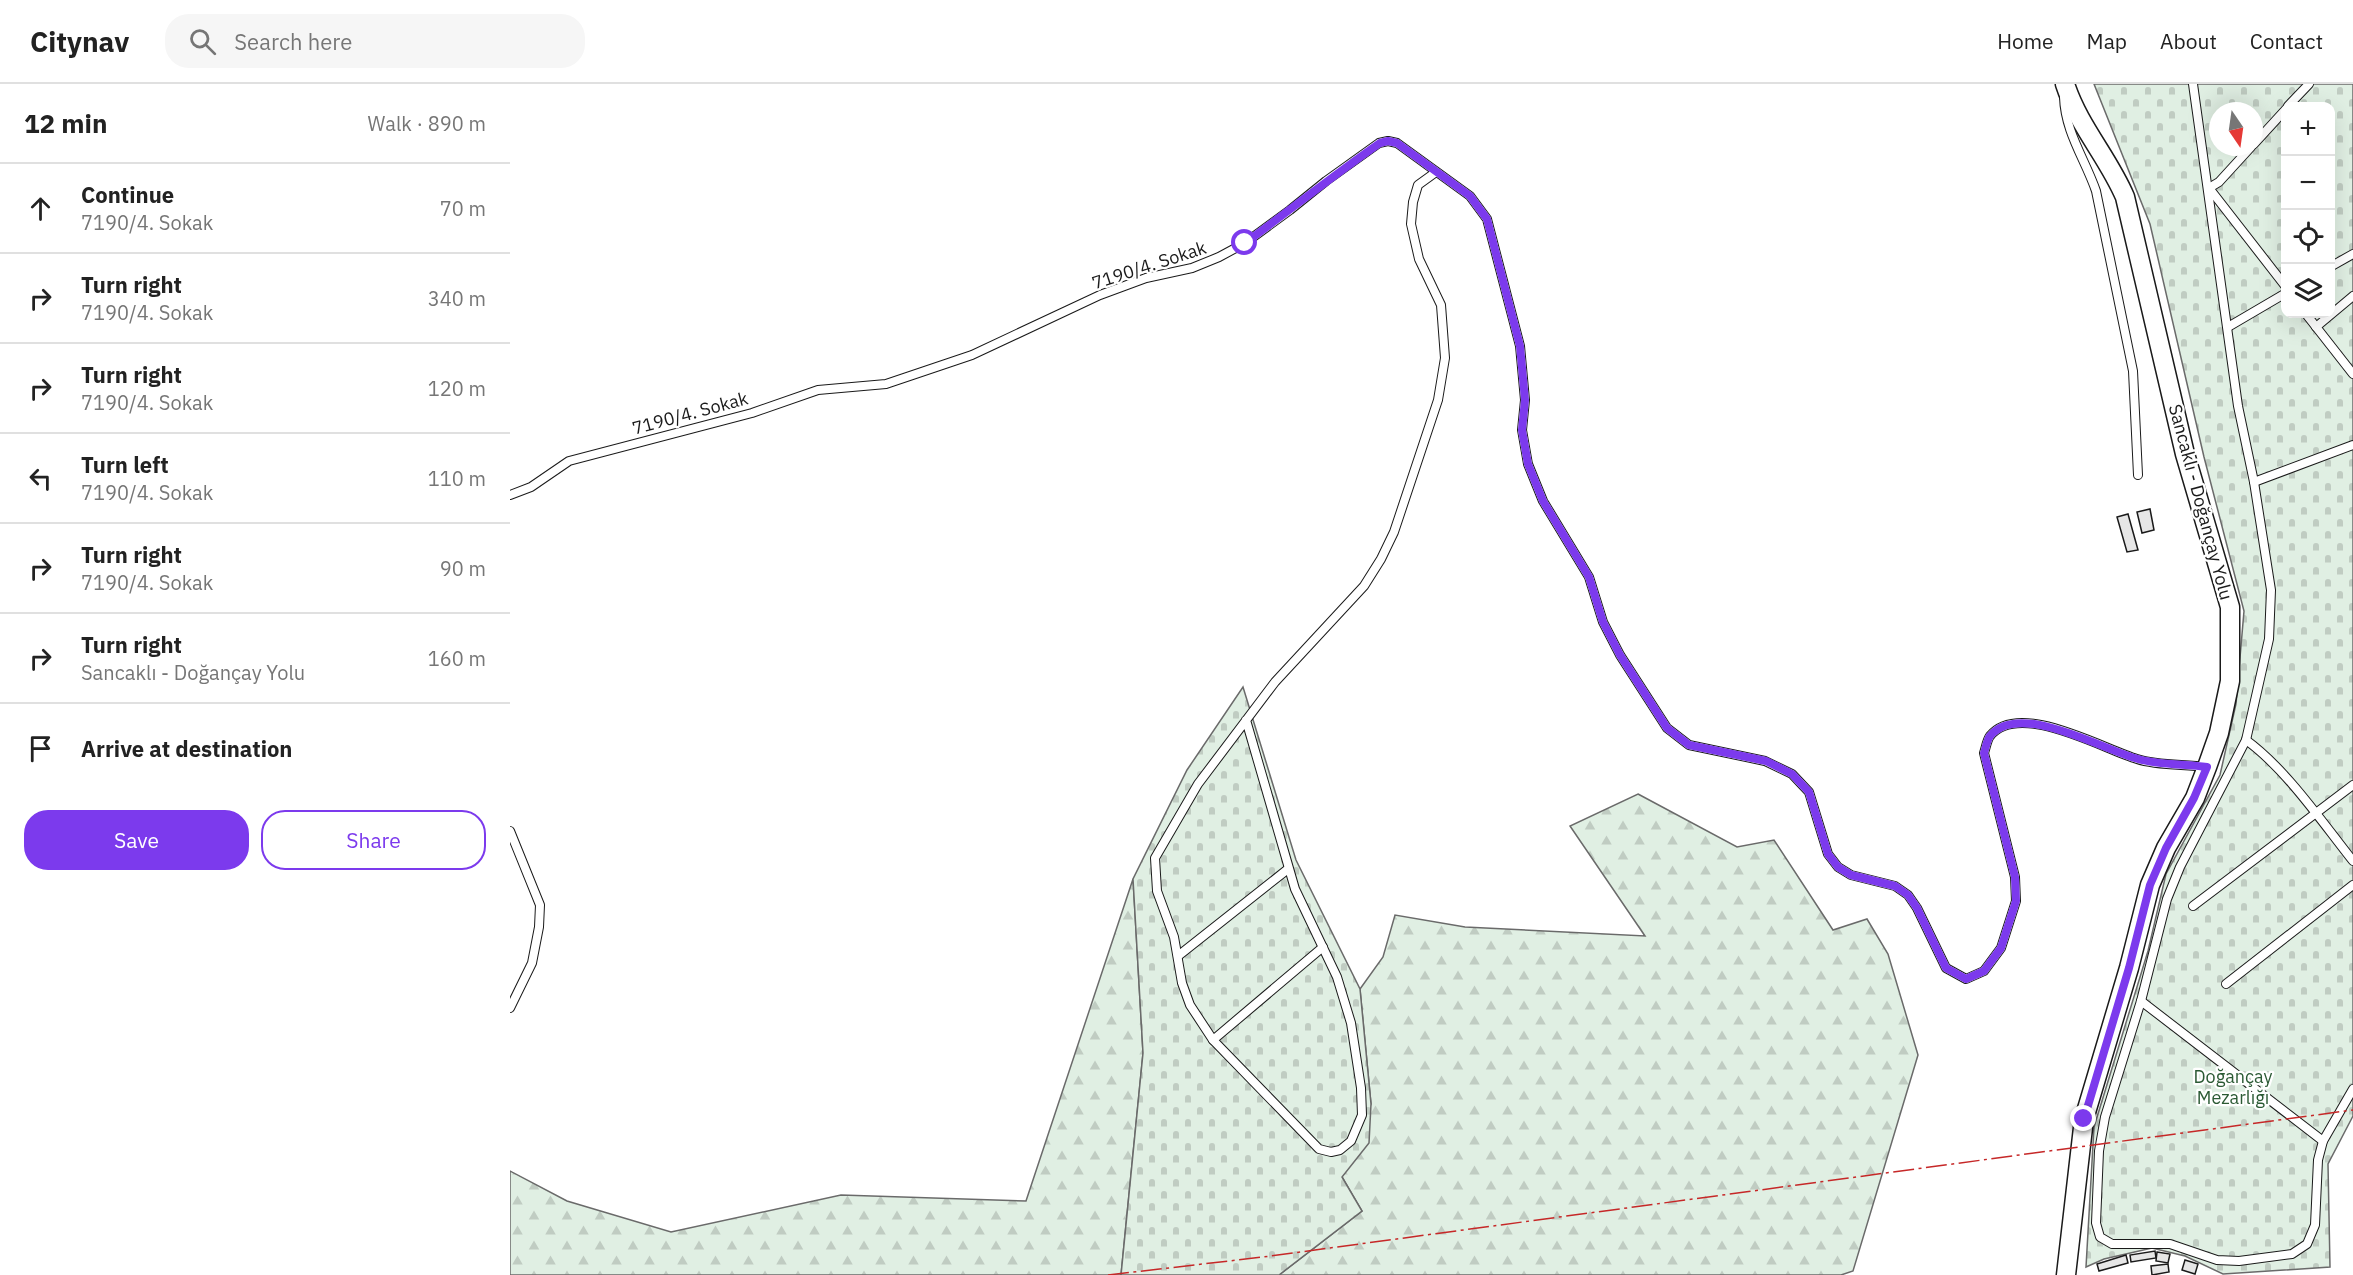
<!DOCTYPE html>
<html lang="en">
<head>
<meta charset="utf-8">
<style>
	:root { --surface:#fff; --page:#f6f6f6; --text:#222; --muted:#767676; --line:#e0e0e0; --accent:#7c3aed }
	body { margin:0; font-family:"IBM Plex Sans",sans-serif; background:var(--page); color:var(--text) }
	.controls { position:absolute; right:18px; top:18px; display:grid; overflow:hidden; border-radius:12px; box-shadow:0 6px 24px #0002 }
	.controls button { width:54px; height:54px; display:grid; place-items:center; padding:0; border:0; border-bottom:2px solid var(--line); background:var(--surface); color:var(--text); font:30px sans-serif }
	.compass { position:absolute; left:1699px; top:18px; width:54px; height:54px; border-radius:50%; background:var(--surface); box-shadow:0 6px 24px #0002; rotate:167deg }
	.stop { position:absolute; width:18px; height:18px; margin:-14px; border:4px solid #7c3aed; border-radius:50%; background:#fff }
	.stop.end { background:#7c3aed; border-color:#fff; box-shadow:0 2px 6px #0008 }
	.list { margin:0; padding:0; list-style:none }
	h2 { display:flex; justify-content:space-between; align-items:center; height:78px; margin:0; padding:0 24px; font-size:26px }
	h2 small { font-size:20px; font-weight:400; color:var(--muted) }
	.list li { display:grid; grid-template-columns:39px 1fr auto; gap:18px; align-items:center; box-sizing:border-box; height:90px; padding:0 24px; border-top:2px solid var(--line) }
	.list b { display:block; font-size:22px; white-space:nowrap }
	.list p { margin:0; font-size:20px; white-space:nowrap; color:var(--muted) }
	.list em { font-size:20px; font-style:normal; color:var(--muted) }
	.actions { display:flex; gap:12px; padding:18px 24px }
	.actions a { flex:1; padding:14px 0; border:2px solid var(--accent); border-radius:24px; text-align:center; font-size:21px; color:var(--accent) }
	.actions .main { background:var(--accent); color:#fff }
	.icon { flex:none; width:33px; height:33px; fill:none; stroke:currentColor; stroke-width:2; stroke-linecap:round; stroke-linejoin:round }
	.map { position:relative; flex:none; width:1843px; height:1191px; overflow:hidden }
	header { display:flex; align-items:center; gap:36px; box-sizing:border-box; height:84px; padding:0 30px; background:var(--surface); border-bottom:2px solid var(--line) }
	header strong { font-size:28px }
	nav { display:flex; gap:33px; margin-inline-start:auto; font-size:21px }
	.search { width:420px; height:54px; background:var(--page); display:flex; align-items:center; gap:15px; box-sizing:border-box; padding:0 21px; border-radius:24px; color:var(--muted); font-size:22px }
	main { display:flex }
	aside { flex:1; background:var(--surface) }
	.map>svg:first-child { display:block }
</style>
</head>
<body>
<header>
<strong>Citynav</strong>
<div class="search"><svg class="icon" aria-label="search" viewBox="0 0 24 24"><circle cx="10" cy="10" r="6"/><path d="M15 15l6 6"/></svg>Search here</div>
<nav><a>Home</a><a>Map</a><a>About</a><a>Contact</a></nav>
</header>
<main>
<aside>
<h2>12 min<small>Walk · 890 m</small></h2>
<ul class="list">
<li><svg class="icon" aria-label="ahead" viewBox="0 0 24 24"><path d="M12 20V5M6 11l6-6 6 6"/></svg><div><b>Continue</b><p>7190/4. Sokak</p></div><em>70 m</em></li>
<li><svg class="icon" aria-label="right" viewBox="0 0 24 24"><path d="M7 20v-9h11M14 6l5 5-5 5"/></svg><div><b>Turn right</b><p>7190/4. Sokak</p></div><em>340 m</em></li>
<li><svg class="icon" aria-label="right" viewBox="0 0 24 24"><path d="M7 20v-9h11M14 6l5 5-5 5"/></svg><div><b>Turn right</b><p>7190/4. Sokak</p></div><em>120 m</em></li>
<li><svg class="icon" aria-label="left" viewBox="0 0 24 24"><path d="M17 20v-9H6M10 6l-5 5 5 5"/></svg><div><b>Turn left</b><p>7190/4. Sokak</p></div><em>110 m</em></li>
<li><svg class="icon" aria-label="right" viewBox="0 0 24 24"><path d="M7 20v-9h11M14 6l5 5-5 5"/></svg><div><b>Turn right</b><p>7190/4. Sokak</p></div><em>90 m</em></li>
<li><svg class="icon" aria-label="right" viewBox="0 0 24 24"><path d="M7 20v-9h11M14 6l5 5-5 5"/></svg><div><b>Turn right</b><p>Sancaklı - Doğançay Yolu</p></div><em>160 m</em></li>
<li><svg class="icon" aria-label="arrive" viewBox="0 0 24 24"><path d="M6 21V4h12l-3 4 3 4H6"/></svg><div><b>Arrive at destination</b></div></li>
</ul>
<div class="actions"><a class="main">Save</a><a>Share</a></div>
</aside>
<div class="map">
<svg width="1843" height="1191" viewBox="0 0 1843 1191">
	<defs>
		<pattern id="forest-firs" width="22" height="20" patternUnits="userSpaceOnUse" patternTransform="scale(1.5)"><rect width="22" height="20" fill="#e0efe3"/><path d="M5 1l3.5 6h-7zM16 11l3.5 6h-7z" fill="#c0ccc2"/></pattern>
		<pattern id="cemetery-stones" width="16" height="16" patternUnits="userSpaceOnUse" patternTransform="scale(1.5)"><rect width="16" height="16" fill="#e0efe3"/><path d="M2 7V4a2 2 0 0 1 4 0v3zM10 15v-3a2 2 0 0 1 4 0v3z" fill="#c0ccc2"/></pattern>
	</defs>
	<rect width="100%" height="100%" fill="#fff"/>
	<g fill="url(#forest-firs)" stroke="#6a6a6a" stroke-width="1.5">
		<path d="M1128 710 1227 763 1264 756 1323 846 1357 835 1378 870 1408 971 1343 1187 1331 1191H769L852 1127 832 1093 861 1020 850 905 873 873 885 831 955 843 1135 852 1060 742Z"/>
		<path d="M623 795 633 969 611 1191H0V1087L57 1117 161 1148 331 1111 516 1117Z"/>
	</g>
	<g fill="url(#cemetery-stones)" stroke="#6a6a6a" stroke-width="1.5" fill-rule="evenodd">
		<path d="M1584 0H1843V1032L1818 1080 1820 1183 1713 1190 1675 1172 1642 1164 1594 1175 1576 1183 1584 1043 1638 867 1656 790 1710 691 1726 620 1734 527 1694 373 1640 140ZM1776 22H1820V230H1776ZM1708 27H1744V63H1708Z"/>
		<path d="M733 603 786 776 850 905 861 1020 859 1059 832 1093 852 1127 769 1191H611L633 969 623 795 677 686Z"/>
	</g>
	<g fill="#e6e6e6" stroke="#1a1a1a" stroke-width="1.5">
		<path d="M1640 425 1644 446 1632 449 1627 428Z"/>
		<path d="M1618 430 1628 466 1617 468 1607 433Z"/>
		<path d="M1645 1167 1646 1174 1621 1178 1620 1171Z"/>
		<path d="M1647 1168 1660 1170 1658 1179 1646 1177Z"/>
		<path d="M1616 1171 1618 1179 1589 1187 1587 1180Z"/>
		<path d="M1675 1176 1688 1180 1685 1190 1672 1186Z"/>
		<path d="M1658 1180 1659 1188 1642 1191 1641 1182Z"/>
	</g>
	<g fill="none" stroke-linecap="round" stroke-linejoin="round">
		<g stroke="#1a1a1a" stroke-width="10">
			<g id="service">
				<path d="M1683 0 1728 322 1744 398 1761 506 1759 555 1736 656 1670 783 1657 815 1631 917 1595 1033 1589 1067 1586 1139 1590 1153 1602 1160H1660L1707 1176 1729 1177 1782 1170 1797 1160 1805 1141 1808 1076 1813 1057 1843 1005"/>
				<path d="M1554 13C1555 48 1575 75 1586 107L1623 287 1628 391"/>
				<path d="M1778 22 1799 0"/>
				<path d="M1744 60 1776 25"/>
				<path d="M1741 63 1709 98 1699 104 1776 203"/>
				<path d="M1820 183 1843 170"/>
				<path d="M1796 230 1843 290"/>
				<path d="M1718 243 1776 209"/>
				<path d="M1806 243 1843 212"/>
				<path d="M1744 398 1843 361"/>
				<path d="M0 411 21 403 59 377 242 329 308 306 376 300 462 271 590 211 636 194 682 184 709 173 735 159 780 126 816 97 869 59 878 57 887 59 960 112 977 135 1010 262 1015 316 1012 346 1018 380 1033 417 1079 493 1093 538 1110 571 1157 644 1179 661 1255 677 1282 690 1299 708 1318 770 1328 783 1341 791 1385 802 1398 811 1407 824 1436 884 1456 895 1474 887 1491 864 1506 817 1505 793 1474 669C1476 663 1477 656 1480 652 1509 616 1593 665 1627 675 1648 682 1674 680 1696 683"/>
				<path d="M736 636 785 805 827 893 841 939 851 1004 852 1031 841 1057 830 1066 821 1068 809 1065 703 956 680 921 672 899 664 853 647 807 645 774 688 700 765 598 854 502 871 475 884 448 928 316 935 274 931 221 909 175 901 140 903 118 908 101 926 88"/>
				<path d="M1736 656C1776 685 1812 738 1843 777"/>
				<path d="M0 747 30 821 29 843 22 879 0 924"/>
				<path d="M1683 822 1843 701"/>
				<path d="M668 872 778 785"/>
				<path d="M1716 900 1843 801"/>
				<path d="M1631 917 1813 1057"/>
				<path d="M703 956 813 863"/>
			</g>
		</g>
		<g stroke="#1a1a1a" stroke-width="21">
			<path id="tertiary" d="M1555 0C1569 43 1598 73 1615 113L1675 370 1720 523V597L1709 649 1697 683 1685 714 1656 764 1640 801 1619 884 1574 1035 1556 1191"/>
		</g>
		<use href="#service" stroke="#fff" stroke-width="8"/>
		<use href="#tertiary" stroke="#fff" stroke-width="18"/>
		<path stroke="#c62828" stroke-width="1.5" stroke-dasharray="21 4.5 3 4.5" stroke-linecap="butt" d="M598 1191 753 1173 1843 1026"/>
	</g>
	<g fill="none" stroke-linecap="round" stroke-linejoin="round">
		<path stroke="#7c3aed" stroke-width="8" d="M735 159C780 126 824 91 870 59L878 57 887 59 960 112 977 135 1010 262 1015 316 1012 346 1018 380 1033 417 1079 493 1093 538 1110 571 1157 644 1179 661 1256 677 1282 690 1299 708 1318 770 1328 783 1341 791 1385 802 1398 811 1407 824 1436 884 1456 895 1474 887 1491 864 1506 817 1505 793 1474 669C1476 663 1477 656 1480 652 1509 616 1593 666 1628 675 1649 681 1675 680 1697 683L1684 714 1656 764 1640 801 1619 884 1574 1035"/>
	</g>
	<g text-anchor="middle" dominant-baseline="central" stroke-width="4.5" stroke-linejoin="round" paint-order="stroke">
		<g font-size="18" fill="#1a1a1a" stroke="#fff">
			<text transform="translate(639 181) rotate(-18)">7190/4. Sokak</text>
			<text transform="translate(180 329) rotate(-15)">7190/4. Sokak</text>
			<text transform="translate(1691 418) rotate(75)">Sancaklı - Doğançay Yolu</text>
		</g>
		<g font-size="18" fill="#2b5a34" stroke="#fff">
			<text x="1723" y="992">Doğançay<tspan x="1723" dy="21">Mezarlığı</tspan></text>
		</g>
	</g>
</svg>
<div class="controls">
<button>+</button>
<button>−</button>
<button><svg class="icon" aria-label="locate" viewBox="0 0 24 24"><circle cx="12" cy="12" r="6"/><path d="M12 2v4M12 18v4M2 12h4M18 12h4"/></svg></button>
<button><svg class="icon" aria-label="layers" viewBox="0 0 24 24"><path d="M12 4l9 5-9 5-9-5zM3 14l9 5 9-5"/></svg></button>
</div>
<svg class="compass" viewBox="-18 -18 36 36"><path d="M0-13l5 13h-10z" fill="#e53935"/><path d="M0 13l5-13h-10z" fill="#767676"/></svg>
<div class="stop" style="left:735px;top:159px"></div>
<div class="stop end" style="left:1574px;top:1035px"></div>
</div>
</main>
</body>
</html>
